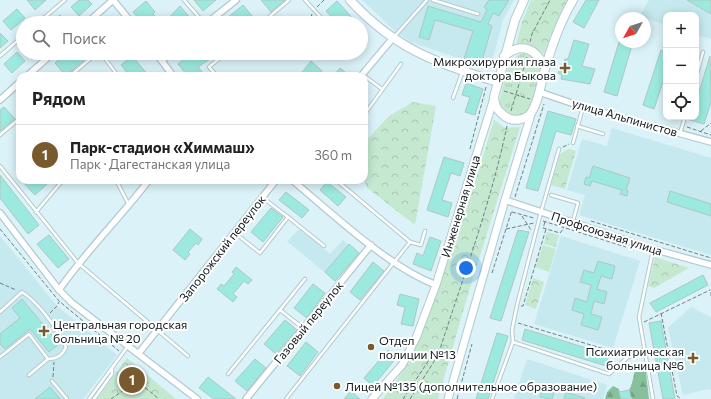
<!DOCTYPE html>
<html lang="ru">
<head>
<meta charset="utf-8">
<style>
	:root { --surface:#fff; --page:#f2f2f2; --text:#222; --muted:#767676; --line:#e0e0e0; --accent:#795a2f }
	body { margin:0; font-family:Commissioner,sans-serif; background:var(--page); color:var(--text) }
	.controls { position:absolute; right:12px; top:12px; display:grid; overflow:hidden; border-radius:8px; box-shadow:0 2px 10px #0003 }
	.controls button { width:36px; height:36px; display:grid; place-items:center; padding:0; border:0; border-bottom:1px solid var(--line); background:var(--surface); color:var(--text); font:20px sans-serif }
	.compass { position:absolute; left:615px; top:12px; width:36px; height:36px; border-radius:50%; background:var(--surface); box-shadow:0 2px 10px #0003; rotate:231deg }
	.you { position:absolute; left:466px; top:268px; width:14px; height:14px; margin:-10px; border:3px solid #fff; border-radius:50%; background:#1a73e8; box-shadow:0 0 0 6px #1a73e833 }
	.badge { display:grid; place-items:center; width:26px; height:26px; border-radius:50%; background:var(--accent); color:#fff; font-size:13px; font-weight:700 }
	.pin { position:absolute; translate:-50% -50%; border:2px solid #fff; box-shadow:0 1px 4px #0006 }
	.list { margin:0; padding:0; list-style:none }
	h2 { display:flex; justify-content:space-between; align-items:center; height:52px; margin:0; padding:0 16px; font-size:17px }
	h2 small { font-size:13px; font-weight:400; color:var(--muted) }
	.list li { display:grid; grid-template-columns:26px 1fr auto; gap:12px; align-items:center; box-sizing:border-box; height:60px; padding:0 16px; border-top:1px solid var(--line) }
	.list b { display:block; font-size:15px; white-space:nowrap }
	.list p { margin:0; font-size:13px; white-space:nowrap; color:var(--muted) }
	.list em { font-size:13px; font-style:normal; color:var(--muted) }
	.icon { flex:none; width:22px; height:22px; fill:none; stroke:currentColor; stroke-width:2; stroke-linecap:round; stroke-linejoin:round }
	.map { position:relative; flex:none; width:711px; height:399px; overflow:hidden }
	.search { position:absolute; background:var(--surface); box-shadow:0 2px 10px #0003; left:16px; top:16px; width:352px; height:44px; display:flex; align-items:center; gap:10px; box-sizing:border-box; padding:0 14px; border-radius:22px; color:var(--muted); font-size:15px }
	.panel { position:absolute; background:var(--surface); box-shadow:0 2px 10px #0003; left:16px; top:72px; width:352px; height:112px; border-radius:12px }
	.map>svg:first-child { display:block }
</style>
</head>
<body>
<div class="map">
<svg width="711" height="399" viewBox="0 0 711 399">
	<defs>
		<pattern id="grass-tufts" width="24" height="20" patternUnits="userSpaceOnUse"><rect width="24" height="20" fill="#c5e8d1"/><path d="M3 7l-1-3M5 7V3M7 7l1-3M15 17l-1-3M17 17v-4M19 17l1-3" fill="none" stroke="#a8c6b3"/></pattern>
		<pattern id="forest-firs" width="22" height="20" patternUnits="userSpaceOnUse"><rect width="22" height="20" fill="#87c09c"/><path d="M5 1l3.5 6h-7zM16 11l3.5 6h-7z" fill="#74a486"/></pattern>
		<pattern id="park-crowns" width="20" height="18" patternUnits="userSpaceOnUse"><rect width="20" height="18" fill="#c5e8d1"/><path d="M2 6a3 3 0 1 1 6 0M12 15a3 3 0 1 1 6 0" fill="none" stroke="#a8c6b3"/></pattern>
	</defs>
	<rect width="100%" height="100%" fill="#daf2f8"/>
	<g fill="#c6e8ef">
		<path d="M362 0H514L503 20 490 69 411 42 397 33Z"/>
		<path d="M649 0H711V39L696 35V15H666V25L640 16Z"/>
		<path d="M612 128 711 158V255L579 215 585 195 567 190 582 139 607 146Z"/>
		<path d="M300 229 330 254 343 240 359 253 335 281 287 241Z"/>
		<path d="M0 236 57 306 117 355 83 399H0Z"/>
		<path d="M561 236 640 261 613 348 534 324Z"/>
		<path d="M691 307 711 317V390L708 389 683 395 668 328Z"/>
		<path d="M527 359 607 385 603 399H514Z"/>
	</g>
	<path fill="url(#grass-tufts)" d="M524 53C533 55 541 57 541 68L529 111 523 116C511 115 506 114 499 103 504 86 505 58 524 53Z"/>
	<g fill="url(#forest-firs)">
		<path d="M645 364 649 399H632L629 390C634 382 633 373 637 365Z"/>
		<path d="M613 386 619 389 621 399H605L607 392Z"/>
	</g>
	<g fill="url(#park-crowns)">
		<path d="M531 0H568L552 32 544 54C535 47 528 43 516 45L522 22Z"/>
		<path d="M413 102 436 106 415 225 366 187 364 175V143L389 116Z"/>
		<path d="M494 120 505 128 520 127 466 301 438 399H383L410 361 472 192Z"/>
		<path d="M569 149 576 151 565 189 551 185 560 154Z"/>
		<path d="M547 232 559 235 556 247 544 244Z"/>
		<path d="M655 257 689 268 654 288 648 286Z"/>
		<path d="M533 278 544 282 536 309 525 305Z"/>
		<path d="M127 358 176 399H97Z"/>
	</g>
	<path fill="#c5e8d1" d="M543 245 556 249 549 272 535 267Z"/>
	<g fill="#9ce9df" stroke="#afc7c3">
		<path d="M27 0H46L35 10Z"/>
		<path d="M79 0H88L92 4 79 16 71 7Z"/>
		<path d="M194 0H216L203 11Z"/>
		<path d="M261 0H285L271 12Z"/>
		<path d="M489 0H509L499 16 493 13 488 24 492 26 481 64 464 59 473 31 435 20 429 40 419 37 428 6 481 22 487 10 484 7Z"/>
		<path d="M586 0H599L584 28 573 22Z"/>
		<path d="M687 0H711V14Z"/>
		<path d="M146 1 155 12 153 14 161 23H143L133 12Z"/>
		<path d="M337 1 357 23H337L326 11Z"/>
		<path d="M243 5 253 17 246 23H221Z"/>
		<path d="M180 6 191 19 186 23H164Z"/>
		<path d="M17 9 25 18 11 30 3 21Z"/>
		<path d="M60 15 67 23H51Z"/>
		<path d="M0 33 8 41 0 48Z"/>
		<path d="M574 40 589 44 582 66 595 69 590 84 561 79 562 75 558 73 561 65 563 66 565 59H568Z"/>
		<path d="M619 42H633L617 96 604 92Z"/>
		<path d="M661 50 666 52V73L654 109 643 105Z"/>
		<path d="M17 52 25 61 12 73 4 64Z"/>
		<path d="M67 53H92L66 76 55 63Z"/>
		<path d="M191 53H219L198 67 205 76H188L178 64Z"/>
		<path d="M132 56 149 76H130L121 65Z"/>
		<path d="M710 56 711 102 704 124 687 119 688 117H696V102Z"/>
		<path d="M311 61 322 71 318 76H299Z"/>
		<path d="M340 68 350 76H333Z"/>
		<path d="M466 83 483 89 475 115 465 112 470 97 462 95Z"/>
		<path d="M4 107 15 119 0 131V110Z"/>
		<path d="M548 111 576 119 571 135 556 131 538 191 526 188Z"/>
		<path d="M444 157 464 163 460 176 451 173 442 200 452 203 448 217 427 210Z"/>
		<path d="M593 166 630 178 626 190 628 191 627 196 620 194 622 190 592 181 590 186 584 184 586 177 589 178Z"/>
		<path d="M0 175 39 225 28 234 0 198Z"/>
		<path d="M21 180H43L47 184 35 195Z"/>
		<path d="M327 182 346 197 338 206 320 190Z"/>
		<path d="M670 191 711 204V216L667 202Z"/>
		<path d="M286 192 309 210 302 218 279 200Z"/>
		<path d="M271 208 283 217 263 242 251 232Z"/>
		<path d="M190 229 202 239 198 245 196 243 188 252 190 254 185 260 173 250Z"/>
		<path d="M518 230 529 232 501 321 490 318Z"/>
		<path d="M49 235 69 259 58 268 37 244Z"/>
		<path d="M430 237 441 241 431 271 413 264 417 253 423 256Z"/>
		<path d="M349 244 359 253 335 281 325 272Z"/>
		<path d="M598 261 615 266 612 279 601 276 597 289 607 292 604 304 594 301 591 314 602 317 598 330 581 325 584 314 572 310 575 298 587 302 591 285 580 282 584 270 594 273Z"/>
		<path d="M373 262 384 271 360 300 350 292Z"/>
		<path d="M236 267 252 280 248 284 244 281 233 294 237 297 233 302 217 289 221 284 224 286 234 274 232 272Z"/>
		<path d="M703 275 708 285 656 312 650 303Z"/>
		<path d="M313 284 325 293 307 318 294 308Z"/>
		<path d="M400 294 419 299 413 326 401 324 405 307 397 305Z"/>
		<path d="M22 299 59 344 49 352 30 329 5 349 0 344V334L20 318 12 308Z"/>
		<path d="M285 320 297 330 276 354 264 344Z"/>
		<path d="M661 321 675 399H663L649 323Z"/>
		<path d="M525 329 609 355 606 366 522 340Z"/>
		<path d="M497 333 508 336 488 399H476Z"/>
		<path d="M306 342 318 352 300 376 287 366Z"/>
		<path d="M388 350 397 357 373 386 364 378Z"/>
		<path d="M255 359 266 368 247 391 235 381Z"/>
		<path d="M208 377 236 399H214L199 388Z"/>
		<path d="M543 385 555 389 552 399 540 397Z"/>
		<path d="M50 387 60 399H35Z"/>
		<path d="M629 390 631 399H621L619 392Z"/>
		<path d="M351 391 360 399H344Z"/>
		<path d="M566 392 585 398 584 399H564Z"/>
	</g>
	<g fill="none" stroke-linecap="round" stroke-linejoin="round">
		<g stroke="#b2cacf" stroke-width="4.5">
			<g id="service">
				<path d="M184 0 204 23"/>
				<path d="M305 0 326 23"/>
				<path d="M433 0 478 14"/>
				<path d="M38 23 65 0"/>
				<path d="M262 23 289 0"/>
				<path d="M394 37 427 0"/>
				<path d="M101 53 118 76"/>
				<path d="M0 56 23 36"/>
				<path d="M363 75 382 89"/>
				<path d="M70 76 97 53"/>
				<path d="M217 76 209 67 226 53"/>
				<path d="M696 77 703 52"/>
				<path d="M453 98 462 73"/>
				<path d="M364 115 401 64"/>
				<path d="M577 126 603 134"/>
				<path d="M680 133 685 117"/>
				<path d="M0 135 20 118"/>
				<path d="M573 143 583 107"/>
				<path d="M0 166 78 263 188 356"/>
				<path d="M116 180 129 205"/>
				<path d="M551 195 578 203 573 221"/>
				<path d="M263 198 288 217"/>
				<path d="M36 212 63 180"/>
				<path d="M235 233 260 253 288 217 324 246"/>
				<path d="M410 242 421 245 425 231"/>
				<path d="M653 250 639 317 653 399"/>
				<path d="M280 310 303 328"/>
				<path d="M0 312 22 292C40 304 56 328 66 347 63 355 57 359 48 359L29 334 0 357"/>
				<path d="M513 342 609 374 628 357 645 353"/>
				<path d="M228 374 305 279"/>
				<path d="M29 375 48 359"/>
				<path d="M52 381 67 399"/>
				<path d="M89 399 128 346"/>
				<path d="M94 399 112 374V368"/>
				<path d="M286 399 410 242 336 180"/>
				<path d="M492 399 513 342 512 330 517 305 541 212 559 149"/>
			</g>
		</g>
		<g stroke="#b2cacf" stroke-width="8">
			<g id="minor">
				<path d="M113 0 132 23"/>
				<path d="M87 23 113 0"/>
				<path d="M207 23 236 0"/>
				<path d="M156 53 173 76"/>
				<path d="M162 60 171 53"/>
				<path d="M27 76 53 53"/>
				<path d="M361 76 392 39"/>
				<path d="M539 92 583 107 711 142"/>
				<path d="M0 100 20 82"/>
				<path d="M292 180C333 214 387 266 436 285"/>
				<path d="M505 200 653 249 711 265"/>
				<path d="M0 213 59 290 72 303 197 399"/>
				<path d="M59 290C86 251 120 218 149 180"/>
				<path d="M139 353 276 180"/>
				<path d="M246 399 371 245"/>
			</g>
		</g>
		<g stroke="#b2cacf" stroke-width="9">
			<g id="tertiary">
				<path d="M372 399 402 365 416 338 436 285 494 98"/>
				<path d="M448 399 505 200 532 111"/>
			</g>
		</g>
		<g stroke="#b2cacf" stroke-width="10">
			<g id="secondary">
				<path d="M350 0C394 48 437 64 498 82"/>
				<path d="M524 0 515 20 494 97C495 108 498 111 506 117 514 122 525 120 531 113 539 102 541 82 545 69 552 45 560 22 573 0"/>
				<path d="M504 56C522 42 535 48 545 67"/>
			</g>
		</g>
		<g stroke="#708084" stroke-width="1" stroke-dasharray="4 2" stroke-linecap="butt">
			<path d="M317 7 324 0"/>
			<path d="M309 23 312 14"/>
			<path d="M616 26 621 23"/>
			<path d="M530 42 532 34 550 0"/>
			<path d="M307 53 309 55"/>
			<path d="M504 91 530 99"/>
			<path d="M511 111 527 57"/>
			<path d="M687 127 711 135"/>
			<path d="M701 131 711 123"/>
			<path d="M563 147 569 144"/>
			<path d="M470 149 486 87"/>
			<path d="M515 197 544 104"/>
			<path d="M512 212 534 218"/>
			<path d="M522 216 531 230"/>
			<path d="M543 221 626 247"/>
			<path d="M591 221 711 258"/>
			<path d="M545 222 543 228 560 233 564 228"/>
			<path d="M0 229 59 301 119 351"/>
			<path d="M506 229 534 223"/>
			<path d="M492 273 512 210"/>
			<path d="M0 283 16 290"/>
			<path d="M711 296V289"/>
			<path d="M521 306H523L546 229"/>
			<path d="M50 313 57 306 59 302"/>
			<path d="M661 313 677 396 681 399"/>
			<path d="M644 322 710 290"/>
			<path d="M518 323 624 355"/>
			<path d="M53 377 54 362"/>
			<path d="M111 399 137 381 159 399"/>
			<path d="M403 399 429 360 439 349"/>
			<path d="M410 399 435 360 440 349C464 275 491 202 507 126"/>
			<path d="M457 399 472 344"/>
		</g>
		<use href="#service" stroke="#fff" stroke-width="2.5"/>
		<use href="#minor" stroke="#fff" stroke-width="5.5"/>
		<use href="#tertiary" stroke="#fff" stroke-width="7"/>
		<use href="#secondary" stroke="#fff" stroke-width="8"/>
	</g>
	<g fill="#795a2f" stroke="#fff" stroke-width="1.5">
		<path d="M563 62h4v4h4v4h-4v4h-4v-4h-4v-4h4z"/>
		<path d="M42 325h4v4h4v4h-4v4h-4v-4h-4v-4h4z"/>
		<circle cx="371" cy="347" r="4"/>
		<path d="M691 352h4v4h4v4h-4v4h-4v-4h-4v-4h4z"/>
		<circle cx="337" cy="386" r="4"/>
	</g>
	<g text-anchor="middle" dominant-baseline="central" stroke-width="4" stroke-linejoin="round" paint-order="stroke">
		<g font-size="12" fill="#10181a" stroke="#fff" text-anchor="start">
			<text x="556" y="61" text-anchor="end">Микрохирургия глаза<tspan x="556" dy="14">доктора Быкова</tspan></text>
			<text x="53" y="324">Центральная городская<tspan x="53" dy="14">больница № 20</tspan></text>
			<text x="379" y="340">Отдел<tspan x="379" dy="14">полиции №13</tspan></text>
			<text x="684" y="351" text-anchor="end">Психиатрическая<tspan x="684" dy="14">больница №6</tspan></text>
			<text x="345" y="386">Лицей №135 (дополнительное образование)</text>
		</g>
		<g font-size="12" fill="#10181a" stroke="#fff">
			<text transform="translate(625 117) rotate(16)">улица Альпинистов</text>
			<text transform="translate(460 206) rotate(-73)">Инженерная улица</text>
			<text transform="translate(607 233) rotate(18)">Профсоюзная улица</text>
			<text transform="translate(222 248) rotate(-52)">Запорожский переулок</text>
			<text transform="translate(308 322) rotate(-51)">Газовый переулок</text>
		</g>
	</g>
</svg>
<div class="controls">
<button>+</button>
<button>−</button>
<button><svg class="icon" aria-label="locate" viewBox="0 0 24 24"><circle cx="12" cy="12" r="6"/><path d="M12 2v4M12 18v4M2 12h4M18 12h4"/></svg></button>
</div>
<svg class="compass" viewBox="-18 -18 36 36"><path d="M0-13l5 13h-10z" fill="#e53935"/><path d="M0 13l5-13h-10z" fill="#767676"/></svg>
<div class="you"></div>
<div class="pin badge" style="left:132px;top:380px">1</div>
<div class="search"><svg class="icon" aria-label="search" viewBox="0 0 24 24"><circle cx="10" cy="10" r="6"/><path d="M15 15l6 6"/></svg>Поиск</div>
<section class="panel">
<h2>Рядом<small></small></h2>
<ul class="list">
<li><span class="badge">1</span><div><b>Парк-стадион «Химмаш»</b><p>Парк · Дагестанская улица</p></div><em>360 m</em></li>
</ul>
</section>
</div>
</body>
</html>
